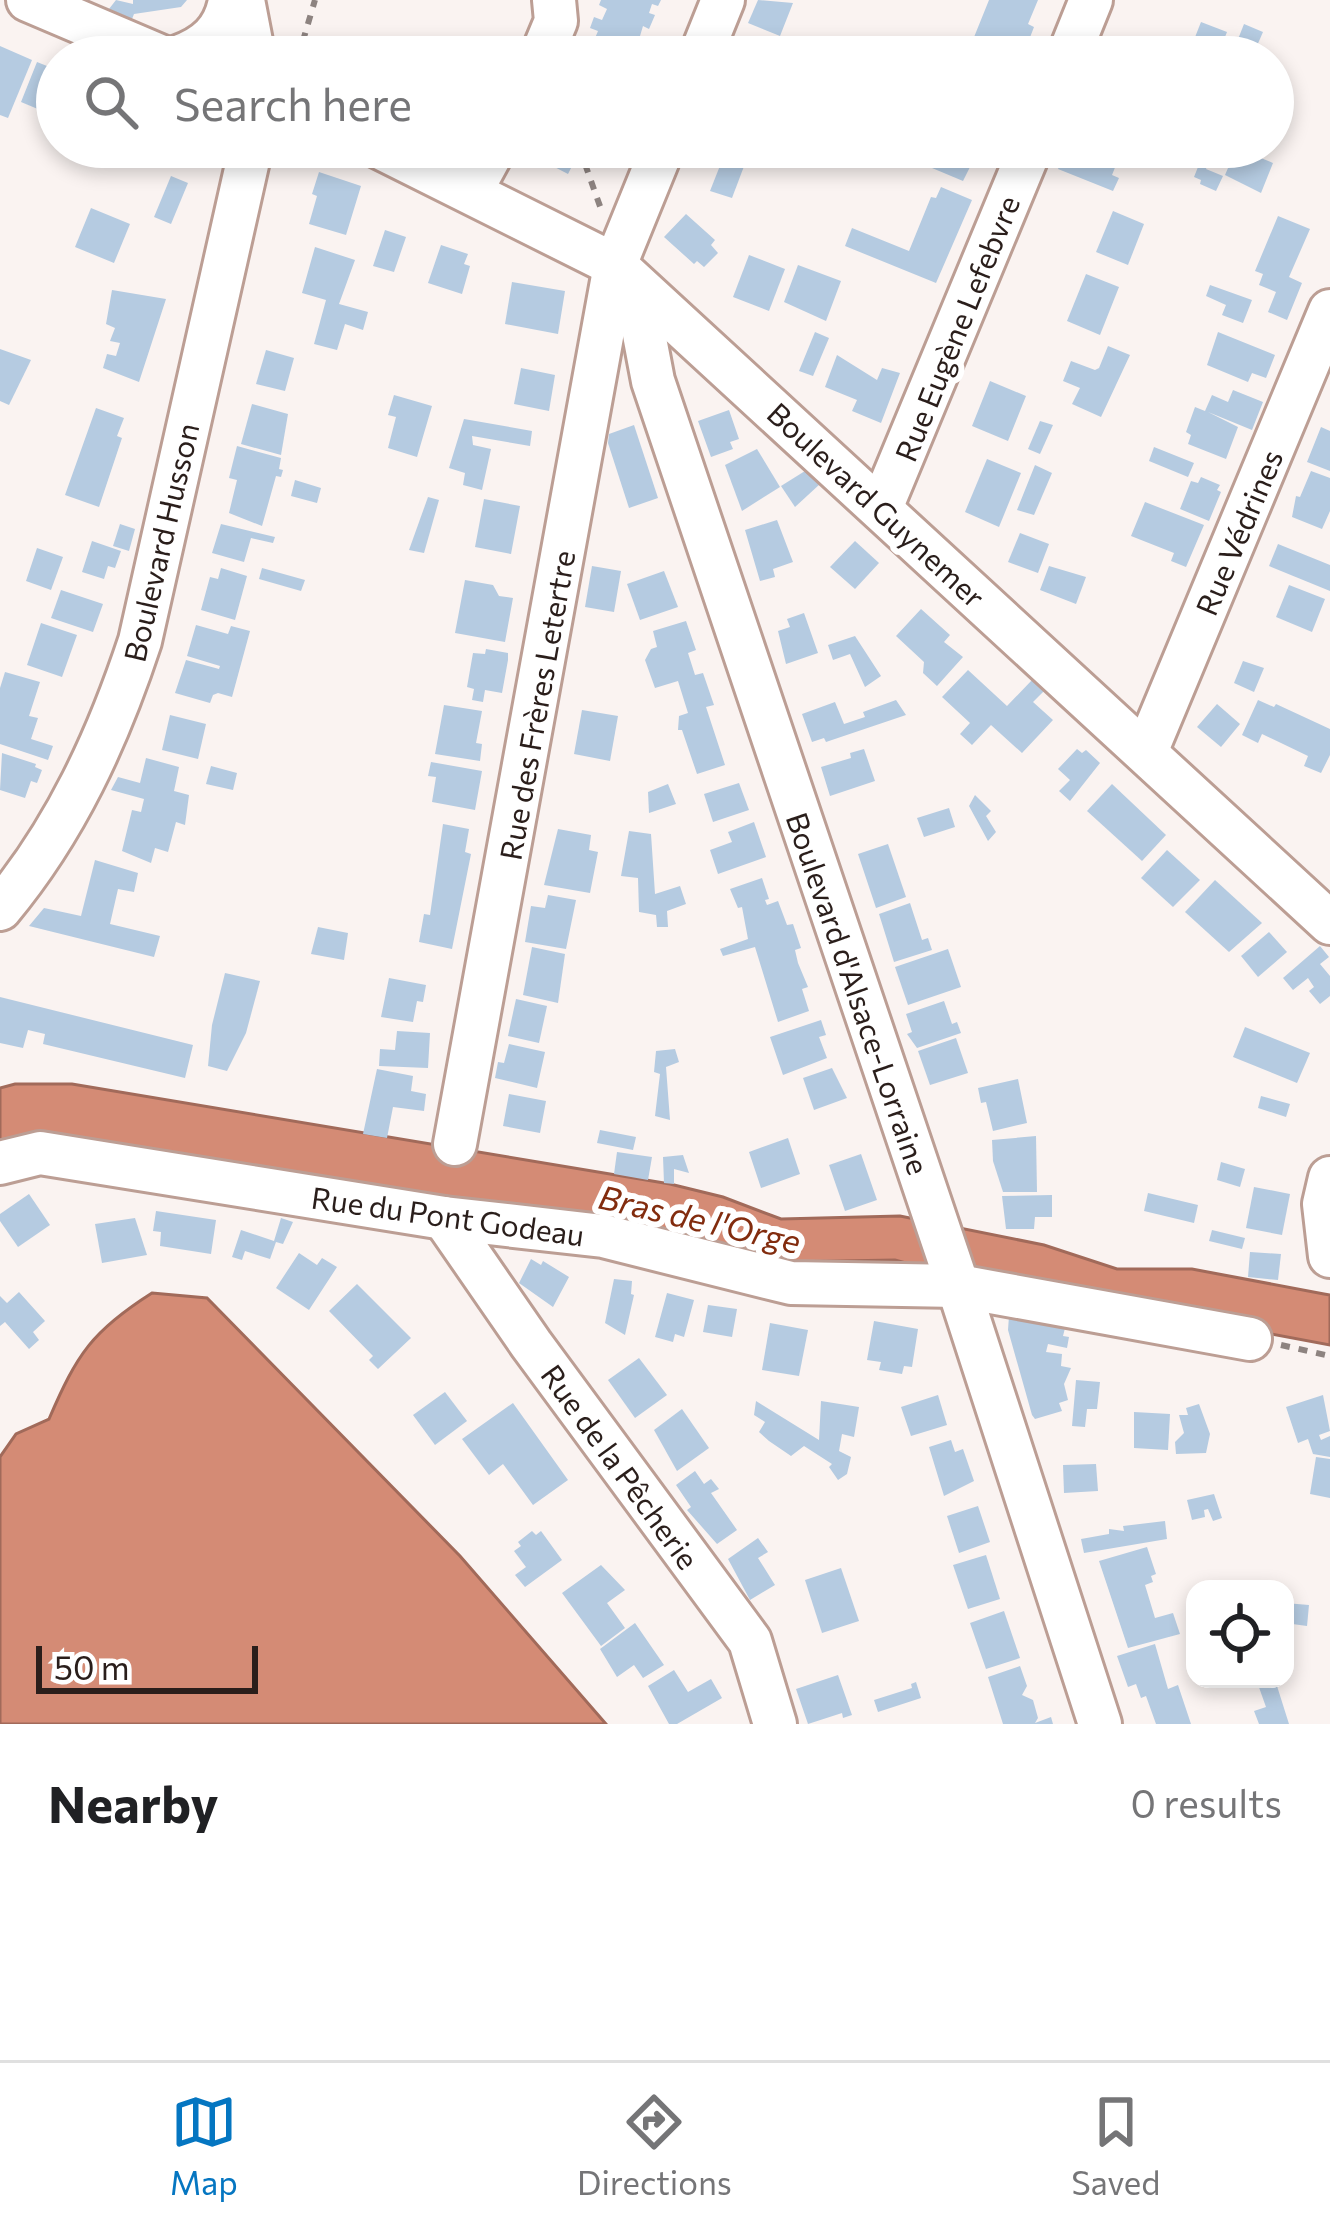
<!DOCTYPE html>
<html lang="en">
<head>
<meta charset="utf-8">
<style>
	:root { --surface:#fff; --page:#f6f6f6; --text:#202124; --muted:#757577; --line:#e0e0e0; --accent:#0576c1 }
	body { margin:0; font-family:Commissioner,sans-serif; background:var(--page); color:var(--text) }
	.controls { position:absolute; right:36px; bottom:36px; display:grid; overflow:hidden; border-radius:24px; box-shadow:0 6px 18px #0003 }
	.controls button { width:108px; height:108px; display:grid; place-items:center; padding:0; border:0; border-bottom:3px solid var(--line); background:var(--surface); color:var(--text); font:60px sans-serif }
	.scale { position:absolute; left:36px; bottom:30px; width:222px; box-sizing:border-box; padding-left:12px; border:6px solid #2a1e1b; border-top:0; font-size:33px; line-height:42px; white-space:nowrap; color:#2a1e1b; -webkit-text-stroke:9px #fff; paint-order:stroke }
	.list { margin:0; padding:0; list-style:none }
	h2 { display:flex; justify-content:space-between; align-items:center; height:156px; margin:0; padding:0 48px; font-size:51px }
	h2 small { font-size:39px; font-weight:400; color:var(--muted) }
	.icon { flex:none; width:66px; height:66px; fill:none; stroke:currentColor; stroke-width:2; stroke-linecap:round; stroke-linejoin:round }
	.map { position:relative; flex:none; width:1330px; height:1724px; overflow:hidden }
	.search { position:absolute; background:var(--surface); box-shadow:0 6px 18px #0003; left:36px; right:36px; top:36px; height:132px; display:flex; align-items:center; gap:30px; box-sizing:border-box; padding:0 42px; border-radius:66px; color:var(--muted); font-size:45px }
	.sheet { height:336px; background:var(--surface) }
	nav { display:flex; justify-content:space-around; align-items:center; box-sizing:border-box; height:168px; border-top:3px solid var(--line); background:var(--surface); font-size:33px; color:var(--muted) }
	nav a { display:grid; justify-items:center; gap:6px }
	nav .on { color:var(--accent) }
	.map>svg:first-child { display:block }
</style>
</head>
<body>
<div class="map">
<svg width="1330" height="1724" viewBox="0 0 1330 1724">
	<rect width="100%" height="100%" fill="#faf3f1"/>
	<g fill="#d48b75" stroke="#a16a5a" stroke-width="3">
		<path d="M15 1084H72L670 1184 723 1197 781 1219 900 1216 1044 1245 1117 1269H1192L1324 1294 1330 1295V1345L928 1269 895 1260 786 1262 0 1145V1088Z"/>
		<path d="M152 1293 207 1298 460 1556 606 1724H0V1457L16 1434 49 1419C77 1354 92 1331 152 1293Z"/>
	</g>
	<g fill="#b5cbe1">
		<path d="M116 0 133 4V0H187L181 7 134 14 132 19 109 9Z"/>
		<path d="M601 0H661L658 6 652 4 649 13 655 15 649 29 643 26 640 36 646 38 640 51 634 48 631 57H578L580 52 588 55 598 31 590 28 594 17 602 20 607 9 599 5Z"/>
		<path d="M758 0 793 3 780 36 748 23Z"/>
		<path d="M989 0H1038L1028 24 1034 27 1029 40 1025 38 1013 57H966Z"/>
		<path d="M1201 22 1227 32 1217 57 1188 55Z"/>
		<path d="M1244 24 1263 32 1252 57H1231Z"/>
		<path d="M890 39 914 49 910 57H883Z"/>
		<path d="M1111 41 1151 57H1104Z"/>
		<path d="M0 46 32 60 8 118 0 115Z"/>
		<path d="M37 62 57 70V117L21 102Z"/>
		<path d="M522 147H567L573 164 568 174 541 160 544 155 536 151 533 157 521 150Z"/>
		<path d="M767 147 793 151 788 166 763 156Z"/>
		<path d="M939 147H980L963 181 932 168Z"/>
		<path d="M1067 147H1111L1108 155 1118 160 1112 175 1119 178 1113 191 1058 169Z"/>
		<path d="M1206 147H1215L1206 169 1223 176 1216 191 1200 184 1201 180 1194 177Z"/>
		<path d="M1237 147H1260L1256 156 1273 163 1261 193 1225 175Z"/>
		<path d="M725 153 746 161 732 198 710 191Z"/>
		<path d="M319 172 361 186 346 235 309 224 317 196 312 194Z"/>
		<path d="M171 176 188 183 171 224 154 217Z"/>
		<path d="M941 187 972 200 936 283 845 246 852 228 909 251 931 197 936 198Z"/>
		<path d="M91 208 130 224 114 263 75 247Z"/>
		<path d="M1113 211 1144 224 1128 265 1096 252Z"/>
		<path d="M686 214 715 240 711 245 718 253 704 267 697 261 694 264 664 237Z"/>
		<path d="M1278 216 1310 229 1289 277 1302 283 1287 320 1268 312 1276 292 1259 285 1263 274 1255 271Z"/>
		<path d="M385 230 406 237 394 272 373 266Z"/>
		<path d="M441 245 468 254 464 264 470 266 462 294 428 283Z"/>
		<path d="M315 247 355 260 339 304 368 312 363 330 345 324 337 350 314 344 326 300 302 293Z"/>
		<path d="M749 255 785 269 769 311 733 297Z"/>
		<path d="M798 265 841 281 826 321 784 302Z"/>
		<path d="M1086 274 1119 287 1100 335 1067 321Z"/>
		<path d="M512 282 565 291 558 334 505 324Z"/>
		<path d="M1210 285 1252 300 1243 323 1222 315 1226 305 1206 296Z"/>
		<path d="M112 290 166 299 139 382 103 368 107 354 116 356 120 343 110 341 115 328 106 324Z"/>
		<path d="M815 332 829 338 813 376 799 371Z"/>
		<path d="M1218 332 1275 355 1266 378 1252 373 1248 382 1207 365Z"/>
		<path d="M1108 346 1130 355 1101 417 1072 404 1080 388 1063 381 1071 361 1095 370 1099 368Z"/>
		<path d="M0 349 31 360 9 405 0 401Z"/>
		<path d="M266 350 294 358 285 391 256 384Z"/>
		<path d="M837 355 877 380 882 368 900 373 881 423 852 411 857 400 825 387Z"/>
		<path d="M521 368 555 375 549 411 514 404Z"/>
		<path d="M990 381 1026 396 1008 441 972 426Z"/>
		<path d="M1233 390 1263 402 1252 430 1208 412 1238 427 1226 459 1188 444 1191 435 1186 432 1195 407 1205 411 1212 395 1228 402Z"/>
		<path d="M394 395 432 406 417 457 388 448 396 417 388 415Z"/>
		<path d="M252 404 288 414 281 455 241 444Z"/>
		<path d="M96 408 124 418 117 436 122 438 99 507 65 495Z"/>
		<path d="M729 410 739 439 730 442 733 449 711 457 698 421Z"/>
		<path d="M464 419 532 431 530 446 472 436 473 445 491 449 482 490 463 485 465 473 449 468Z"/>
		<path d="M1040 421 1053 425 1040 454 1028 449Z"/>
		<path d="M634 425 658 498 629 508 608 443 609 434Z"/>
		<path d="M1321 427 1330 431V471L1307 462Z"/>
		<path d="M237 446 281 458 279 469 283 470 281 477 276 476 262 526 229 513 237 480 229 478Z"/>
		<path d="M1154 447 1194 463 1188 477 1149 461Z"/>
		<path d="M757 449 780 487 742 511 725 465Z"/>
		<path d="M987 459 1021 473 999 527 965 512Z"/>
		<path d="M1035 465 1052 473 1034 515 1017 510Z"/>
		<path d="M805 471 820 484 795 507 781 486Z"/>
		<path d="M1311 471 1330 478V511L1322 529 1292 517 1296 496 1300 497Z"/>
		<path d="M1201 477 1220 485 1217 490 1221 492 1209 521 1180 509 1191 481 1198 483Z"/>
		<path d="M295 480 321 488 317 503 291 496Z"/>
		<path d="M428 497 439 500 424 553 409 550Z"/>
		<path d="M484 499 520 506 511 554 475 547Z"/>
		<path d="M1145 502 1204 525 1186 567 1171 561 1174 553 1131 536Z"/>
		<path d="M777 520 793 562 773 569 775 577 760 581 745 530Z"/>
		<path d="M120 524 135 529 129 551 113 546Z"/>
		<path d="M221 524 275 537 273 543 251 538 244 562 212 553Z"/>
		<path d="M1020 533 1049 544 1038 573 1008 562Z"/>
		<path d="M92 541 121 551 115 568 108 566 104 579 82 572Z"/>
		<path d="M855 541 879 563 855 589 830 567Z"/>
		<path d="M1278 544 1330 565V591L1269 566Z"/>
		<path d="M37 548 63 557 51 590 26 581Z"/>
		<path d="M592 566 621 571 614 612 585 607Z"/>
		<path d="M1049 566 1086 577 1076 604 1040 590Z"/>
		<path d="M221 568 247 576 235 620 201 610 210 577 218 579Z"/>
		<path d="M262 568 305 580 301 591 259 579Z"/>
		<path d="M664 571 678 607 640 620 627 584Z"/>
		<path d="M465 580 493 585 499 596 513 598 505 642 455 633Z"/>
		<path d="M1289 585 1325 599 1312 632 1276 617Z"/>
		<path d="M61 590 103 604 93 632 51 618Z"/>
		<path d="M921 609 950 635 944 642 963 657 937 686 923 673 924 662 896 636Z"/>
		<path d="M804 613 818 653 786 664 778 631 790 627 787 619Z"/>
		<path d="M686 621 696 650 688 653 695 675 703 673 714 705 706 707 725 765 697 774 682 730H678L679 716 688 713 678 681 655 688 645 660 651 649 657 647 653 631Z"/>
		<path d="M41 623 77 635 62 677 27 665Z"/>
		<path d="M196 625 228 634 231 626 250 631 232 697 218 693 213 695 210 703 175 693 186 660 219 669 220 666 187 656Z"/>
		<path d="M855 636 881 676 865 687 850 654 833 660 828 645Z"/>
		<path d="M486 649 508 653V660L502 693 485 690 483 702 472 700 474 689 467 687 473 653 485 654Z"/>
		<path d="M1243 661 1264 668 1254 692 1234 683Z"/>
		<path d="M968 670 1007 706 1032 680 1044 691 1033 702 1053 720 1022 753 991 725 972 745 960 734 970 723 942 697Z"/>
		<path d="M5 672 40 682 29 716 38 718 31 739 53 746 48 760 0 744V688Z"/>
		<path d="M896 700 906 715 826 742 824 738 812 742 802 714 835 702 844 724 865 717 863 712Z"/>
		<path d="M1258 700 1274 707 1276 704 1330 729V755L1321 773 1304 766 1308 756 1281 743 1262 734 1258 743 1242 735Z"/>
		<path d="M1217 704 1240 724 1221 747 1197 727Z"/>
		<path d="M444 705 482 711 476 743 482 744 480 761 435 754Z"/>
		<path d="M582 710 618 716 610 761 574 754Z"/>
		<path d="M170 715 206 724 198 759 162 750Z"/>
		<path d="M864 749 875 781 830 796 821 767 851 758 850 753Z"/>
		<path d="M1077 749 1082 753 1086 750 1100 763 1070 801 1059 791 1070 780 1058 769Z"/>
		<path d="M2 753 36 764 35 767 42 770 37 783 31 781 25 798 0 790Z"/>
		<path d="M146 758 179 767 174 791 189 795 185 825 176 822 168 852 155 848 151 863 122 851 132 810 141 812 144 799 111 790 118 777 140 783Z"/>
		<path d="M431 762 482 771 475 810 432 802 436 777 428 776Z"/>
		<path d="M211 766 237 773 233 790 206 784Z"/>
		<path d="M739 783 749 810 713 822 704 794Z"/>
		<path d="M668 784 676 804 649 813 648 792Z"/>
		<path d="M1112 784 1166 835 1142 861 1087 811Z"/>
		<path d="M975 795 991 811 986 816 996 832 988 841 969 806Z"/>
		<path d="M949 808 955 827 924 837 917 818Z"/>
		<path d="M754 822 766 857 718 874 710 850 732 842 728 832Z"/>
		<path d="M443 824 469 829 465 852 471 854 452 949 419 942 424 914 430 915Z"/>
		<path d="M558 829 591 835 589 850 598 852 590 893 544 885Z"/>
		<path d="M629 831 651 834 655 894 680 886 686 904 667 911 668 927H657L656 915 639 912 638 878 621 876Z"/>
		<path d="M888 844 906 897 876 908 858 854Z"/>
		<path d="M1167 850 1200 880 1173 907 1141 878Z"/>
		<path d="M95 860 138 873 134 892 118 889 110 924 160 936 154 957 29 926 44 908 81 916Z"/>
		<path d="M762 878 769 899 765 900 767 905 778 901 787 925 793 924 801 948 795 950 798 963 808 987 802 989 809 1011 778 1022 755 947 723 956 720 949 748 939 742 907 738 908 730 889Z"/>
		<path d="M1215 880 1262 923 1229 952 1185 912Z"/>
		<path d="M548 895 576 900 566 949 525 942 531 906 545 908Z"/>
		<path d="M910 903 922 940 928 938 932 950 894 962 879 914Z"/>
		<path d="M318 927 348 933 344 960 311 954Z"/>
		<path d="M1269 932 1287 952 1258 977 1241 956Z"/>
		<path d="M1320 946 1329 957 1320 964 1330 976V996L1320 1004 1309 991 1314 987 1308 978 1293 990 1283 978Z"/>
		<path d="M532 947 565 954 558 1003 523 995Z"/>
		<path d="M948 949 961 987 908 1005 895 967Z"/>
		<path d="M225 973 260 981 246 1033 227 1071 208 1066 212 1025Z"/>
		<path d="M389 978 426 985 423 1002 417 1001 413 1022 381 1017Z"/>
		<path d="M0 997 193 1045 185 1078 43 1044 45 1034 28 1030 23 1048 0 1043Z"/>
		<path d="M516 999 547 1006 539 1043 508 1036Z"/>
		<path d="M944 1001 952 1024 957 1022 961 1033 917 1048 907 1034 912 1032 906 1014Z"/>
		<path d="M821 1020 826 1035 819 1037 827 1058 783 1075 770 1037Z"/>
		<path d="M1245 1027 1310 1053 1297 1083 1233 1057Z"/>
		<path d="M397 1031 430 1033 428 1068 379 1066 380 1049 395 1050Z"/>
		<path d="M956 1038 968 1073 930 1085 918 1051Z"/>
		<path d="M509 1044 545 1052 537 1088 495 1078 498 1062 504 1063Z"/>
		<path d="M675 1049 679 1062 666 1067 670 1120 655 1116 660 1074 654 1072 656 1051Z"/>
		<path d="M832 1068 847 1098 814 1110 803 1078Z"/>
		<path d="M377 1069 413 1076 411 1091 426 1094 424 1111 393 1107 387 1138 363 1134Z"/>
		<path d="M1018 1079 1027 1123 993 1131 986 1102 981 1103 978 1088Z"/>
		<path d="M509 1094 546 1101 540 1133 503 1126Z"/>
		<path d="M1261 1096 1290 1104 1286 1117 1258 1108Z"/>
		<path d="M600 1130 636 1137 633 1150 597 1143Z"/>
		<path d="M1036 1136 1037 1192H1003L993 1161 992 1140Z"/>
		<path d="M788 1138 800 1174 761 1188 749 1152Z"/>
		<path d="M617 1152 652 1157 648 1180 614 1174Z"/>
		<path d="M861 1154 877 1200 845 1211 829 1165Z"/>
		<path d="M683 1155 689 1173 674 1169V1184L664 1183 663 1157Z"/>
		<path d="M1221 1162 1245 1169 1240 1187 1217 1180Z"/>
		<path d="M1254 1187 1290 1194 1282 1235 1246 1228Z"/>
		<path d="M1148 1193 1198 1205 1194 1223 1144 1211Z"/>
		<path d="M29 1194 50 1225 18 1247 0 1221V1214Z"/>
		<path d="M1052 1195V1217H1035L1034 1229H1006L1002 1196Z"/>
		<path d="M156 1211 216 1220 211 1254 160 1246 161 1232 153 1231Z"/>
		<path d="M135 1218 147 1255 102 1263 95 1224Z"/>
		<path d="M281 1218 293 1222 283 1244 276 1242 270 1259 245 1251 242 1260 232 1257 241 1230 274 1241Z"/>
		<path d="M1212 1230 1245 1238 1242 1249 1209 1241Z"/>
		<path d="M1250 1252 1281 1254 1278 1280 1248 1277Z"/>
		<path d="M299 1253 317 1265 322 1258 337 1267 309 1310 276 1288Z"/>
		<path d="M531 1259 541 1265 543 1261 569 1277 553 1307 519 1283Z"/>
		<path d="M614 1279 632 1281 631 1294 634 1295 625 1335 605 1323Z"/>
		<path d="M357 1284 411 1338 378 1369 369 1360 373 1356 329 1311Z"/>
		<path d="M19 1292 45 1321 33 1332 39 1340 29 1349 5 1322 0 1326V1296L7 1303Z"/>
		<path d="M667 1293 694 1300 684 1337 675 1334 673 1342 655 1337Z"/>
		<path d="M708 1305 737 1309 732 1337 703 1332Z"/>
		<path d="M1009 1316 1066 1324 1063 1336 1069 1337 1067 1348 1048 1344 1046 1352 1062 1354 1061 1366 1071 1368 1064 1384 1068 1400 1059 1403 1062 1411 1035 1419 1032 1415 1008 1330Z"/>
		<path d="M874 1321 918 1329 912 1367 904 1366 902 1374 879 1370 881 1362 867 1360Z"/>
		<path d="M770 1323 808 1330 799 1376 762 1370Z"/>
		<path d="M639 1358 667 1395 635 1418 608 1380Z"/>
		<path d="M1076 1380 1100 1382 1097 1409H1087L1085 1427 1072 1426Z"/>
		<path d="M445 1392 467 1421 435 1445 413 1415Z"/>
		<path d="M938 1395 947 1425 911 1436 901 1407Z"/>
		<path d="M1323 1395 1330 1431 1319 1435 1321 1440 1330 1436V1457L1313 1454 1308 1439 1298 1443 1286 1407Z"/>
		<path d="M756 1401 819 1440 821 1401 859 1407 854 1437 842 1434 839 1451 851 1457 847 1474 838 1480 829 1467 832 1464 804 1446 791 1456 769 1441 759 1432 765 1422 754 1415Z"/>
		<path d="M513 1403 568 1480 533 1505 503 1464 489 1475 462 1439Z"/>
		<path d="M1199 1404 1210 1434 1206 1453 1176 1454 1175 1442 1184 1433 1179 1415H1188L1186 1408Z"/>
		<path d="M682 1409 709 1448 677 1471 654 1430Z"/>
		<path d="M1134 1412 1170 1414 1168 1450 1134 1448Z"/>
		<path d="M951 1440 955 1452 963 1449 974 1481 944 1496 929 1447Z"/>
		<path d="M1316 1457 1330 1459V1498L1310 1494Z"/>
		<path d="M1096 1464 1098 1491 1064 1493 1063 1465Z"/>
		<path d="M695 1471 704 1484 711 1479 719 1489 711 1493 737 1530 717 1544 687 1510 691 1507 676 1485Z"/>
		<path d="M1214 1494 1222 1518 1213 1521 1208 1509 1204 1510 1205 1517 1192 1520 1187 1500Z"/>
		<path d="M978 1506 990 1542 959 1553 947 1516Z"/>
		<path d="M1165 1521 1167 1539 1084 1553 1081 1539 1109 1534V1529L1124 1531 1123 1526Z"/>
		<path d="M532 1531 536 1535 541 1531 562 1560 525 1587 515 1575 526 1567 514 1551 521 1546 518 1542Z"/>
		<path d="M758 1538 768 1552 758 1558 775 1585 750 1600 728 1559Z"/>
		<path d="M1147 1547 1156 1574 1151 1576 1153 1582 1145 1585 1155 1618 1173 1613 1180 1634 1128 1648 1099 1561Z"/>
		<path d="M986 1555 1000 1599 968 1609 953 1565Z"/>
		<path d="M601 1565 625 1590 607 1603 625 1628 601 1646 562 1593Z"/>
		<path d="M841 1568 859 1621 822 1633 805 1580Z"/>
		<path d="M1285 1603 1309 1605 1307 1626 1285 1623Z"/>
		<path d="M1004 1611 1020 1658 986 1669 970 1623Z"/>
		<path d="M635 1623 664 1665 643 1678 634 1665 617 1677 600 1649Z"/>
		<path d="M1155 1644 1168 1689 1178 1685 1191 1724H1156L1146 1696 1141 1698 1136 1684 1128 1687 1117 1656Z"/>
		<path d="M1020 1666 1027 1686 1022 1695 1033 1700 1038 1718 1035 1723 1051 1717 1053 1724H1003L988 1677Z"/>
		<path d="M674 1670 688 1692 711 1679 722 1698 677 1724H669L648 1686Z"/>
		<path d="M838 1675 852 1715 843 1718 842 1713 808 1724 796 1689Z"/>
		<path d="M1256 1679H1281L1282 1684 1277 1686 1289 1724H1259L1254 1711 1266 1707Z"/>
		<path d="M916 1682 921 1698 878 1712 874 1700 912 1688 911 1684Z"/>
	</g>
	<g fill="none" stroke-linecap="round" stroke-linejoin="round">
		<g stroke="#bc9e94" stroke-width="48">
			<g id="minor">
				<path d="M28 0 162 57"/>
				<path d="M243 0 254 57"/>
				<path d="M178 57C206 47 225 31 230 0"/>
				<path d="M541 57 556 21 554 0"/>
				<path d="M700 57 723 0"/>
				<path d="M1068 57 1091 0"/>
				<path d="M379 147 615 265 1330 923"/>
				<path d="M471 191 495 147"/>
				<path d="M615 265 637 297 653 381 958 1286 1100 1724"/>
				<path d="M881 508 1031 147"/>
				<path d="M1146 752 1330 311"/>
				<path d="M0 909C66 830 108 738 140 641L251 147"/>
				<path d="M455 1144 615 265 663 147"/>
				<path d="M0 1163 40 1153 444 1218 603 1236 791 1283 958 1286 1250 1339"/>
				<path d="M1330 1178 1324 1204 1330 1256"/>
				<path d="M444 1218 531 1344 750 1641 775 1724"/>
			</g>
		</g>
		<g stroke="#8d8380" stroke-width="6" stroke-dasharray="9 9" stroke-linecap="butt">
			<path d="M294 57 302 44 315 0"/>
			<path d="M579 147 601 209"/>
			<path d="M1281 1345 1330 1356"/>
		</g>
		<use href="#minor" stroke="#fff" stroke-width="42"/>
	</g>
	<g text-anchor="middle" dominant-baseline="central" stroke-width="12" stroke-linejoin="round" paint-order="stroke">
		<g font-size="30" fill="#2a1e1b" stroke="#fff">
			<text transform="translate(956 328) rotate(-68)">Rue Eugène Lefebvre</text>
			<text transform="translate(877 504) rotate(43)">Boulevard Guynemer</text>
			<text transform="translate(1238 532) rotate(-67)">Rue Védrines</text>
			<text transform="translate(160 542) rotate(-77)">Boulevard Husson</text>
			<text transform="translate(536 705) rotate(-80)">Rue des Frères Letertre</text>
			<text transform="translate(859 993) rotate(71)">Boulevard d'Alsace-Lorraine</text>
			<text transform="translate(448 1215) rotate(8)">Rue du Pont Godeau</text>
			<text transform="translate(621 1466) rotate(54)">Rue de la Pêcherie</text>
		</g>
		<g font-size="33" font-style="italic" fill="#822c0e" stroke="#fff">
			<text transform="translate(700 1218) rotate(13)">Bras de l'Orge</text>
		</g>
	</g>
</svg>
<div class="controls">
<button><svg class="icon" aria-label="locate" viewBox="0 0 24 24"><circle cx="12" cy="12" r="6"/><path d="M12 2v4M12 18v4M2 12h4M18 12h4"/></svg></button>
</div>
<div class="scale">50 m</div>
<div class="search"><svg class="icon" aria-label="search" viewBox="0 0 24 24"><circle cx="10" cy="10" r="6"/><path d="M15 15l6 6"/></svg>Search here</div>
</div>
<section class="sheet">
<h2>Nearby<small>0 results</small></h2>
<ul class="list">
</ul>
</section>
<nav>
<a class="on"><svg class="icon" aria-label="map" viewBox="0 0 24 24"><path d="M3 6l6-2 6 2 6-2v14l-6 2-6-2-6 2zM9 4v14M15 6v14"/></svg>Map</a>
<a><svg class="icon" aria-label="directions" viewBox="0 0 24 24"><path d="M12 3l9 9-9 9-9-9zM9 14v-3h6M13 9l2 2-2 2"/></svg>Directions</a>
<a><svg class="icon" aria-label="saved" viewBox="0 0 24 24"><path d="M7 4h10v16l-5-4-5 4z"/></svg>Saved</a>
</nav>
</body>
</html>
